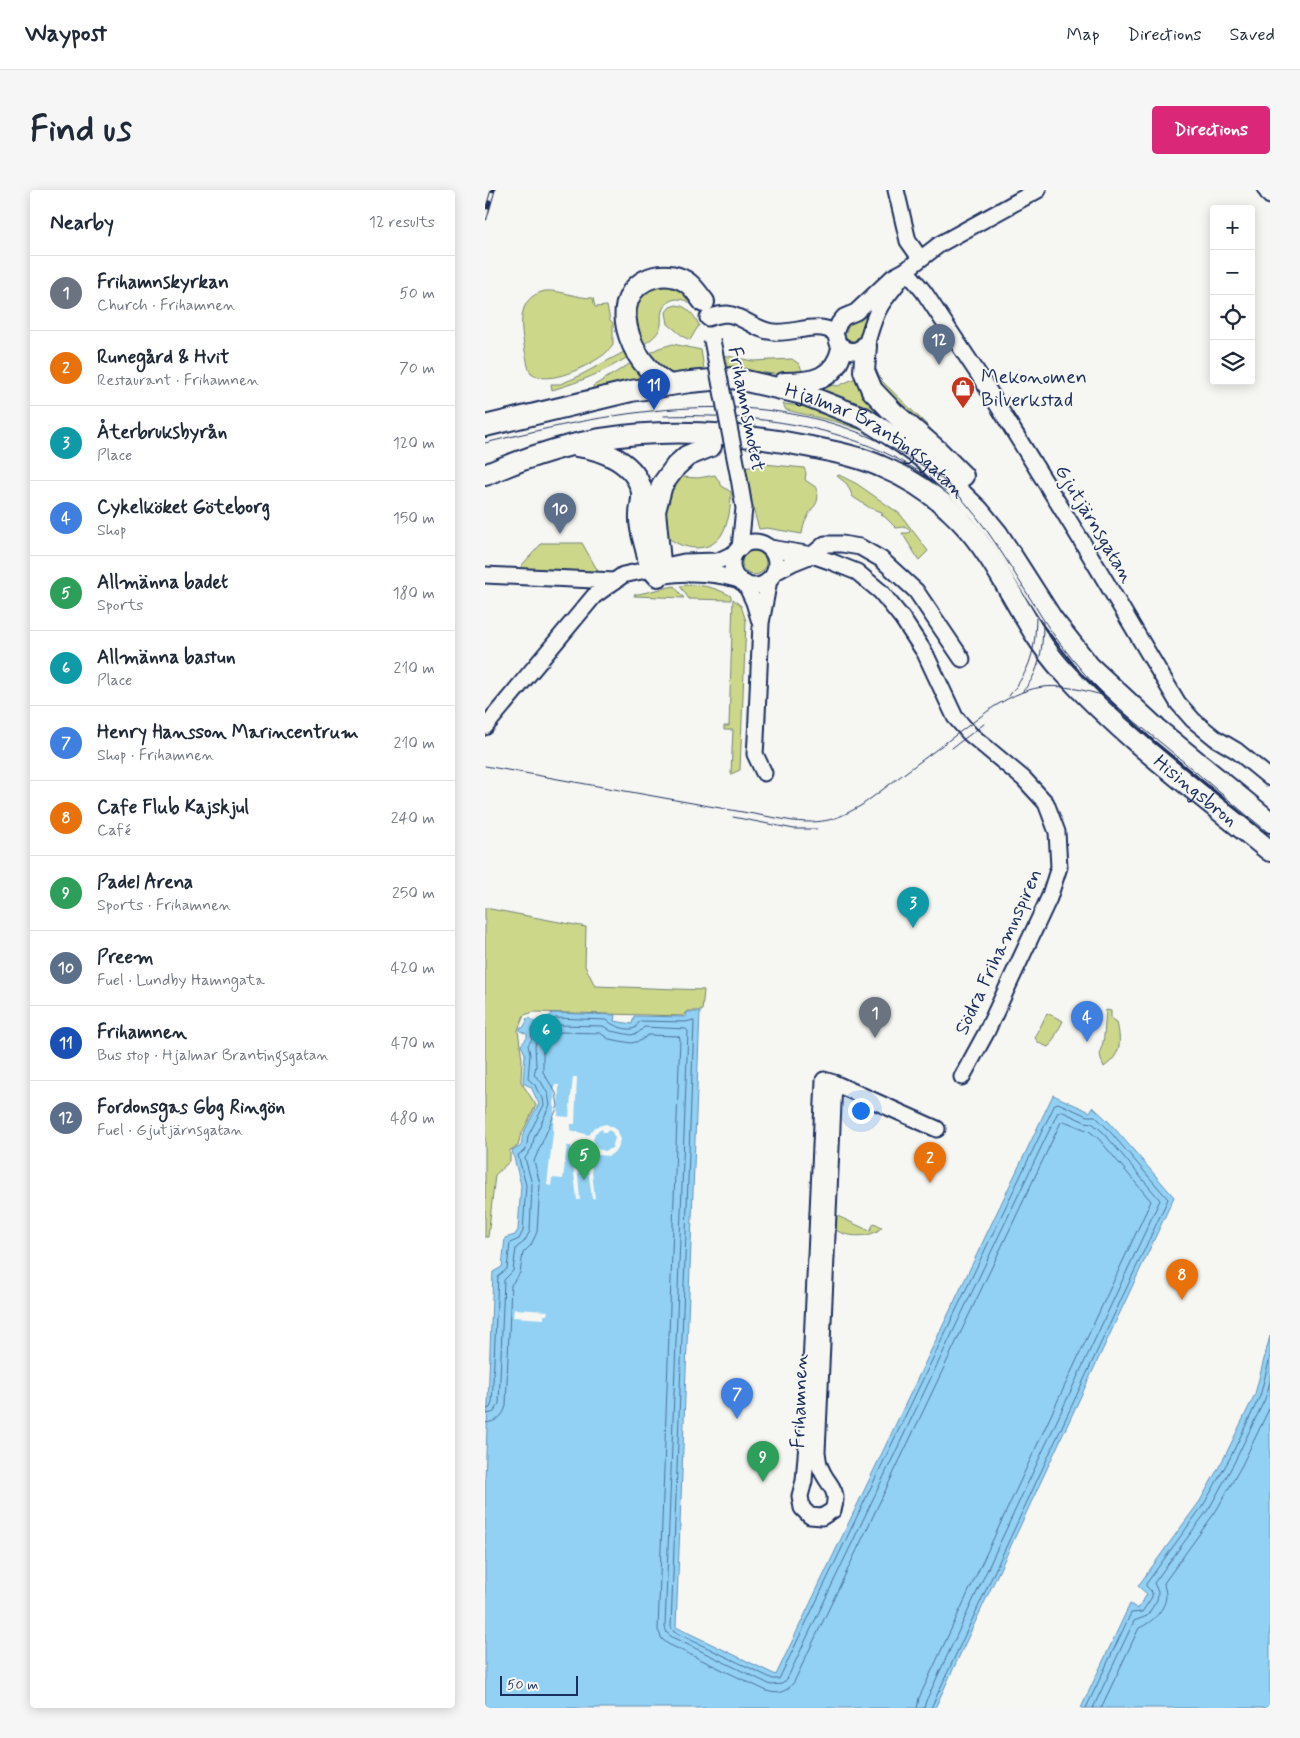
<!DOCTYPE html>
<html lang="en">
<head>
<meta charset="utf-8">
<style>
	:root { --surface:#fff; --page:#f6f6f7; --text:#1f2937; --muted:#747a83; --line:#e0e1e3; --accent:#db2777 }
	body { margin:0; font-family:Mynerve,sans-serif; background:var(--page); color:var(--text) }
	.controls { position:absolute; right:15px; top:15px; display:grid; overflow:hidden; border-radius:5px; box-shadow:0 2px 12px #0003 }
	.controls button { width:45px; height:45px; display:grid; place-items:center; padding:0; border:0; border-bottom:1px solid var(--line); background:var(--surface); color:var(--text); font:25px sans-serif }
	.scale { position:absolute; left:15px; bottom:12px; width:78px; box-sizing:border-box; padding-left:5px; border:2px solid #1b2f5e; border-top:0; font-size:14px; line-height:18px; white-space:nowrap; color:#1b2f5e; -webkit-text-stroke:4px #f6f6f2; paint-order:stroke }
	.you { position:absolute; left:375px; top:920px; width:18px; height:18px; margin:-12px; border:4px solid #fff; border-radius:50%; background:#1a73e8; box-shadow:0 0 0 8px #1a73e833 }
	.badge { display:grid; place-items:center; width:32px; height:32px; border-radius:50%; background:var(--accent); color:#fff; font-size:16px; font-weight:700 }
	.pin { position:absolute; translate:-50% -41px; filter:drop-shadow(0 1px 2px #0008) }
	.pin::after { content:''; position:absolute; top:26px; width:18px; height:15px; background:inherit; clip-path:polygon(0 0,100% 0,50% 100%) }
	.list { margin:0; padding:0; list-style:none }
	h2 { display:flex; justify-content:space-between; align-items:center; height:65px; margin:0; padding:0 20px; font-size:21px }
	h2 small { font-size:16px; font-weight:400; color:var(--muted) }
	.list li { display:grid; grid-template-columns:32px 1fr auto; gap:15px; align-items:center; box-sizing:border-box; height:75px; padding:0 20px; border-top:1px solid var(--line) }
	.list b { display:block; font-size:19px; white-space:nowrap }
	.list p { margin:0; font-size:16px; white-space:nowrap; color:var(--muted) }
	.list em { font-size:16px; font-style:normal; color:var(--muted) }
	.icon { flex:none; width:28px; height:28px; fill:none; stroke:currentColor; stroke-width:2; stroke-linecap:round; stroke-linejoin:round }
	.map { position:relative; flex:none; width:785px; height:1518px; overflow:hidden; border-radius:5px }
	header { display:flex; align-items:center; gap:30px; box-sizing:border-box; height:70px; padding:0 25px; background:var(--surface); border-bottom:1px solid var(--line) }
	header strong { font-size:24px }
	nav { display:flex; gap:28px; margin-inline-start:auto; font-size:18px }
	.intro { display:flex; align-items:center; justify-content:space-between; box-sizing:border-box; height:120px; padding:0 30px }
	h1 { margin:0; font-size:35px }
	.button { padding:12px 22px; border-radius:5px; background:var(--accent); color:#fff; font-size:18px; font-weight:700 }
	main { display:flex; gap:30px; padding:0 30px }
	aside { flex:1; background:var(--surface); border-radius:5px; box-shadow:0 2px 12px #0003 }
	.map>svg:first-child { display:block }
</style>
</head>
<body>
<header>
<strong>Waypost</strong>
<nav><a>Map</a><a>Directions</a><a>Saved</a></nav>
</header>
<div class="intro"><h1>Find us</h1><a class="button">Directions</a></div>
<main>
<aside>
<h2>Nearby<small>12 results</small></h2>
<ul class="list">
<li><span class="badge" style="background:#6b7280">1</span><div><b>Frihamnskyrkan</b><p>Church · Frihamnen</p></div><em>50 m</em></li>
<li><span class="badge" style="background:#e8710a">2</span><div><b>Runegård &amp; Hvit</b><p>Restaurant · Frihamnen</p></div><em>70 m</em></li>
<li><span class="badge" style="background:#0f9aa8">3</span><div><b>Återbruksbyrån</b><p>Place</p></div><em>120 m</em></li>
<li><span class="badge" style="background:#3f7fe0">4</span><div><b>Cykelköket Göteborg</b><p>Shop</p></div><em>150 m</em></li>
<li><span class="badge" style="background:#2e9e5b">5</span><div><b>Allmänna badet</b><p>Sports</p></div><em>180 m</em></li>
<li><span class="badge" style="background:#0f9aa8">6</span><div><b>Allmänna bastun</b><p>Place</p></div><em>210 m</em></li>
<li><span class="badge" style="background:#3f7fe0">7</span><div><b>Henry Hansson Marincentrum</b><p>Shop · Frihamnen</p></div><em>210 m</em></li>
<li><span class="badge" style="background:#e8710a">8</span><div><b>Cafe Flub Kajskjul</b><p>Café</p></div><em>240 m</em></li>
<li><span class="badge" style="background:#2e9e5b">9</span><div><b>Padel Arena</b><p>Sports · Frihamnen</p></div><em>250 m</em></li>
<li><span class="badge" style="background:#5c6f8a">10</span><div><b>Preem</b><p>Fuel · Lundby Hamngata</p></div><em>420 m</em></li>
<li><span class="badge" style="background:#1a4fb4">11</span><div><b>Frihamnen</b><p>Bus stop · Hjalmar Brantingsgatan</p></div><em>470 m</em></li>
<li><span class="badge" style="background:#5c6f8a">12</span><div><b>Fordonsgas Gbg Ringön</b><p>Fuel · Gjutjärnsgatan</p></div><em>480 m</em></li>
</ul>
</aside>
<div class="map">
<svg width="785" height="1518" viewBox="0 0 785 1518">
	<rect width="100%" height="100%" fill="#f6f6f2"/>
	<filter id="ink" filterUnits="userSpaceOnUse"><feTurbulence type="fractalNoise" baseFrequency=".02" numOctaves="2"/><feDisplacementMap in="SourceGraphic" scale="10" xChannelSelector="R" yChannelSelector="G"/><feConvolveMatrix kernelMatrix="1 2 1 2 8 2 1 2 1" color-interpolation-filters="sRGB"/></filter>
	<g filter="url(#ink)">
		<g fill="#ccd78a" stroke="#748374">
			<path d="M186 90 212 115 209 116C199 107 183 105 177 121 175 127 178 134 174 140 171 147 163 151 157 156L150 146 149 109 152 103Z"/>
			<path d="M60 101C77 100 90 108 108 108L110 117 122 116 125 130 128 133V154C125 158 122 163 117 166 101 177 64 196 46 184 42 177 42 168 40 161 36 138 30 108 60 101Z"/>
			<path d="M191 115C203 116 209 125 214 135L205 150 199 147 183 134 181 122 185 117Z"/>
			<path d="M380 122 385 127 374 147 369 151 363 150 360 145 365 132Z"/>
			<path d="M188 154 216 160 219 179 186 183 173 178 162 164 174 158Z"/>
			<path d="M139 162 145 163 143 167C116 183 98 191 67 200L66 194H75L90 188Z"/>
			<path d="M237 165 268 171 307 169 314 174 320 186C293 186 266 180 239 179Z"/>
			<path d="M148 172 163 186 108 199V196Z"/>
			<path d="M387 185 391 186 397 191 441 234 462 257 437 240Z"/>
			<path d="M375 186 465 276 330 200 338 193 353 196Z"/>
			<path d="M298 214 325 217 377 236 376 240 352 232 301 220Z"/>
			<path d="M279 274 319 278 321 283 320 290 332 298C335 318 328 313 322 328 319 333 318 338 317 344L282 338 274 339 266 312V307L260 278Z"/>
			<path d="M230 285 237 296 246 302C246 317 244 331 237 344 225 364 198 360 182 347 180 326 177 302 197 287L213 288Z"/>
			<path d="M354 285 372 294 415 324 443 361 434 370 417 343H424L425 340 419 337 411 338 400 327 396 325 398 324 397 322 385 318 368 307 362 294 352 286Z"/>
			<path d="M57 353H97L114 383 39 381 37 375Z"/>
			<circle cx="269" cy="373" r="12"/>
			<path d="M189 396 199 408 149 406V405Z"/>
			<path d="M195 396C213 393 230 397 246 406V410L204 409Z"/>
			<path d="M248 409 256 416 261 431 255 580 246 584 248 540H239V536H244Z"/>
			<path d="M0 718 101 737 100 776 110 796 219 800 217 821H202L199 826 49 822 39 825 33 840 37 870 36 892 51 915 35 947 33 956 25 960V971L10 985 3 1047H0Z"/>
			<path d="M621 820 626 821V828L632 832C636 852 637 864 619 877 611 858 618 861 619 845 620 837 620 829 621 820Z"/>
			<path d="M562 823 578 831 566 854 563 857 554 853 550 848Z"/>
			<path d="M346 1023 385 1041 389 1033 397 1037C387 1049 359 1048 348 1038Z"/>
		</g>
		<g fill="#92d1f3" stroke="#6290b7">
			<path d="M202 822H215L191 1437 291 1485 568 905 605 922 608 917 624 932 689 1007 450 1518H0V1290L8 1082 17 1077 20 1048 30 1045 33 1040 36 995 27 960 35 957C38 953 36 950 38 945 40 940 51 918 54 914L46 897 38 893 40 864 36 855 42 848V844L35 841V838H38L42 831 41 829 45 828C53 838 60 831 67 823L130 825 129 831 147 834 149 826 201 827Z"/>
			<path d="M785 1146V1518H596L645 1414 653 1419 662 1404 653 1396 715 1311 740 1266 770 1204Z"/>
		</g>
		<g fill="#f6f6f2" fill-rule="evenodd">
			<path d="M88 887H92L90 934H86L85 940 104 945 110 937 121 934 131 939 135 949 133 959 124 966 113 965 104 956 110 1008 107 1009 102 970 92 972 95 1010H92L86 956H82L78 989 67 988 66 996 62 995 68 943 70 895H74L73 926 84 927ZM117 939 118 942H122L123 940 127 942 130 948 127 958 120 961 113 959 108 950 110 943Z"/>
			<path d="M29 1119 63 1121 62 1125H59V1129L28 1127Z"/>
		</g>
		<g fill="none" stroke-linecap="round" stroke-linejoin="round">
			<g stroke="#4b709a" stroke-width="1">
				<path d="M0 1219 5 1218 7 1213 13 1086 22 1079 25 1053 34 1049 38 1041 41 995 33 965 39 961 42 955 43 946 59 915 58 908 52 900 50 895 43 889 45 864 43 855 47 849 46 839 62 836 70 828 122 830C126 835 143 842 150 838 152 836 153 833 155 831L201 832 208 830 209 832 186 1437 189 1442 288 1489H294L570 914 573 913 602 926H610L621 937 683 1009 446 1518"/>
				<path d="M0 1225 9 1222 14 1214 19 1090 28 1081 31 1058 39 1052 45 1041 47 994 40 968 47 958 49 948 65 915 63 904 55 890 49 885 51 876 50 856 53 846 65 841 73 835 118 836 126 841 146 845 153 843 159 837 201 839 203 841 180 1437 182 1443 187 1447 286 1495 297 1494 302 1489 573 922 576 921 600 932 607 933 618 942 675 1010 441 1511 439 1518"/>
				<path d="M0 1233C11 1232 18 1227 21 1216L26 1095 35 1083 38 1063 46 1055 52 1042 55 994 49 971 73 916 71 903 58 882V857L60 851 76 842 115 843 124 849 146 853 155 851 163 845 193 846 195 848 173 1440 177 1449 183 1454 282 1501C293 1505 302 1502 309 1492L576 932 579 931 604 941 613 948 666 1011 434 1508 432 1518"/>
				<path d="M601 1518 646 1423 657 1422 667 1407V1402L661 1396V1394L719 1314 745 1268 775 1206 785 1167"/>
				<path d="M608 1518 649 1431 662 1426 672 1410 673 1402 669 1393 725 1317 750 1271 780 1209 785 1192"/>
				<path d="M616 1518 654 1438C666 1433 681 1420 681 1405 681 1401 679 1396 679 1393L731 1321 757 1275 785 1217"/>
			</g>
			<g stroke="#1b2f5e" stroke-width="19">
				<g id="minor">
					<path d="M411 0 423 51 435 68"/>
					<path d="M781 0 785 6"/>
					<path d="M421 80 439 102 494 185 596 350 693 513 708 530 730 548 752 561 785 588"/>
					<path d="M421 80C414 93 404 103 396 115 388 128 385 142 381 156L369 161 357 159 353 153 350 143 354 133 359 127 371 122 408 87 421 80 455 54 553 0"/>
					<path d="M223 128C229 126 236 124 242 124 259 126 271 141 289 142 310 144 332 131 350 143"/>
					<path d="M254 288 259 318 255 358"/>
					<circle cx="269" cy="374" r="22"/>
					<path d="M285 358 327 365 347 372 372 382 396 402 417 428 440 463 470 527 485 544 539 589 561 613 572 642 574 677 564 708 501 843 477 887"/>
					<path d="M290 382 307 373 327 365 340 354H357L375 357 396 369 431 401 477 469"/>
					<path d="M0 385 130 391"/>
					<path d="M174 386C202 381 228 382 255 390"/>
					<path d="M260 393 269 412 275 432"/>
					<path d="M0 537 109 406 138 385 199 372 233 371 250 363"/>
					<path d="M279 583 270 564 271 549 276 433 284 390"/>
					<path d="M349 893 332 1262C333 1268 333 1274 336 1279 343 1296 355 1299 348 1320L337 1327 325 1326 317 1318 315 1306 319 1291 323 1241 339 890 349 893 452 939"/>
				</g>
			</g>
			<g stroke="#1b2f5e" stroke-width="24">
				<g id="major">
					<path d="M381 156 379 181 387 200 408 222 452 260 478 286"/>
					<path d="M299 193C327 193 350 190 357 159"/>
					<path d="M184 195C176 190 169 185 163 178 148 162 135 132 143 110 152 86 184 78 204 94 210 99 214 106 219 112"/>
					<path id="s1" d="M0 236 146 201 205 192 248 188 318 204 379 228 419 254 441 270 494 321 512 343 567 429 604 476 673 540 785 632"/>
					<path d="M92 256C118 259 151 273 157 302 158 310 155 317 155 325 154 336 158 348 161 359 164 372 164 377 173 386"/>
					<path id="s2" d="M0 285C37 269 75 256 115 249 185 237 257 243 326 257 349 262 373 266 395 276 424 288 453 307 475 330 518 374 536 435 578 481 639 548 714 603 785 661"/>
					<path d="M175 372 170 321 177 295 191 276 202 266 226 256"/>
				</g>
			</g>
			<use href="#minor" stroke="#f6f6f2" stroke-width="15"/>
			<use href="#major" stroke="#f6f6f2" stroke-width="20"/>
			<g stroke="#1b2f5e" stroke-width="1">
				<path d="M179 226C275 223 390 237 464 305"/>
				<path d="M0 253C134 220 283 190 411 260 430 271 451 282 467 298 501 333 524 375 550 416 564 440 581 462 599 483 623 511 653 534 681 557 716 586 750 616 785 644"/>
				<path d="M537 502C556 483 558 455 558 430"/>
				<path d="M524 506C546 479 550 461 551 428"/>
				<path d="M467 558 499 534"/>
				<path d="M0 576 308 631C339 634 351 630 377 615L507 518C551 490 572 493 621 506"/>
				<path d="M248 627 309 639H332"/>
			</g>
			<g stroke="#1b2f5e" stroke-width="5">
				<path id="rail" d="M0 28 8 0"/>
			</g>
			<use href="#rail" stroke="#f6f6f2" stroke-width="3" stroke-dasharray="9" stroke-linecap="butt"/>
			<g stroke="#1b2f5e" stroke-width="19" stroke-linecap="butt">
				<path id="minor-bridge" d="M227 150 254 288"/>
			</g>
			<use href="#minor-bridge" stroke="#f6f6f2" stroke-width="15"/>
		</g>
	</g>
	<defs>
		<g id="shop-pin" transform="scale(1.25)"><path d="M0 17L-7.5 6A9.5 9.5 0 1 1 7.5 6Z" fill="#c8321e" stroke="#f6f6f2"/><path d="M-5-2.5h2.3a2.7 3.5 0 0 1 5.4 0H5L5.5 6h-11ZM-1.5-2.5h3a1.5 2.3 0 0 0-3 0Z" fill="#fff"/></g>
	</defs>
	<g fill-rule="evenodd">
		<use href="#shop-pin" x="478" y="198"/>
	</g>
	<g text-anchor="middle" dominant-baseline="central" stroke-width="4" stroke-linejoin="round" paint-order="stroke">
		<g font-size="20" fill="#1b2f5e" stroke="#f6f6f2" text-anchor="start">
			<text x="496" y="187">Mekonomen<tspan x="496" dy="23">Bilverkstad</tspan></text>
		</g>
		<g font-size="20" fill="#1b2f5e" stroke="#f6f6f2">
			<text transform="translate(261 219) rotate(79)">Frihamnsmotet</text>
			<text stroke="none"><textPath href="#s1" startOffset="411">Hjalmar Brantingsgatan</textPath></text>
			<text transform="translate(609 334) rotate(59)">Gjutjärnsgatan</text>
			<text stroke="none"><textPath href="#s2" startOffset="864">Hisingsbron</textPath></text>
			<text transform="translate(514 762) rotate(-65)">Södra Frihamnspiren</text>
			<text transform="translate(315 1211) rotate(-88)">Frihamnen</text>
		</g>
	</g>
</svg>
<div class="controls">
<button>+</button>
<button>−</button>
<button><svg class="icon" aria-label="locate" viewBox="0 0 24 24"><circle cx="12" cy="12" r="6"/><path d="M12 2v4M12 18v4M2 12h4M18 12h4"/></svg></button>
<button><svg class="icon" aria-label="layers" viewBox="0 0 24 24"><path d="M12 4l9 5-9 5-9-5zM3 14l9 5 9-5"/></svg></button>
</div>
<div class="scale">50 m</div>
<div class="you"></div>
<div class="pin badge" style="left:390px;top:848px;background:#6b7280">1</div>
<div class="pin badge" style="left:445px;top:993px;background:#e8710a">2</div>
<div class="pin badge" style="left:428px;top:738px;background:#0f9aa8">3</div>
<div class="pin badge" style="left:602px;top:852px;background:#3f7fe0">4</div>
<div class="pin badge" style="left:99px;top:990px;background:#2e9e5b">5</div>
<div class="pin badge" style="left:61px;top:865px;background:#0f9aa8">6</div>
<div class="pin badge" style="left:252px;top:1229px;background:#3f7fe0">7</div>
<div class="pin badge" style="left:697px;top:1110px;background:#e8710a">8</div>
<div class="pin badge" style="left:278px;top:1292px;background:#2e9e5b">9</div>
<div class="pin badge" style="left:75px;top:344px;background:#5c6f8a">10</div>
<div class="pin badge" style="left:169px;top:220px;background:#1a4fb4">11</div>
<div class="pin badge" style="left:454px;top:175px;background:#5c6f8a">12</div>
</div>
</main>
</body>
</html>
